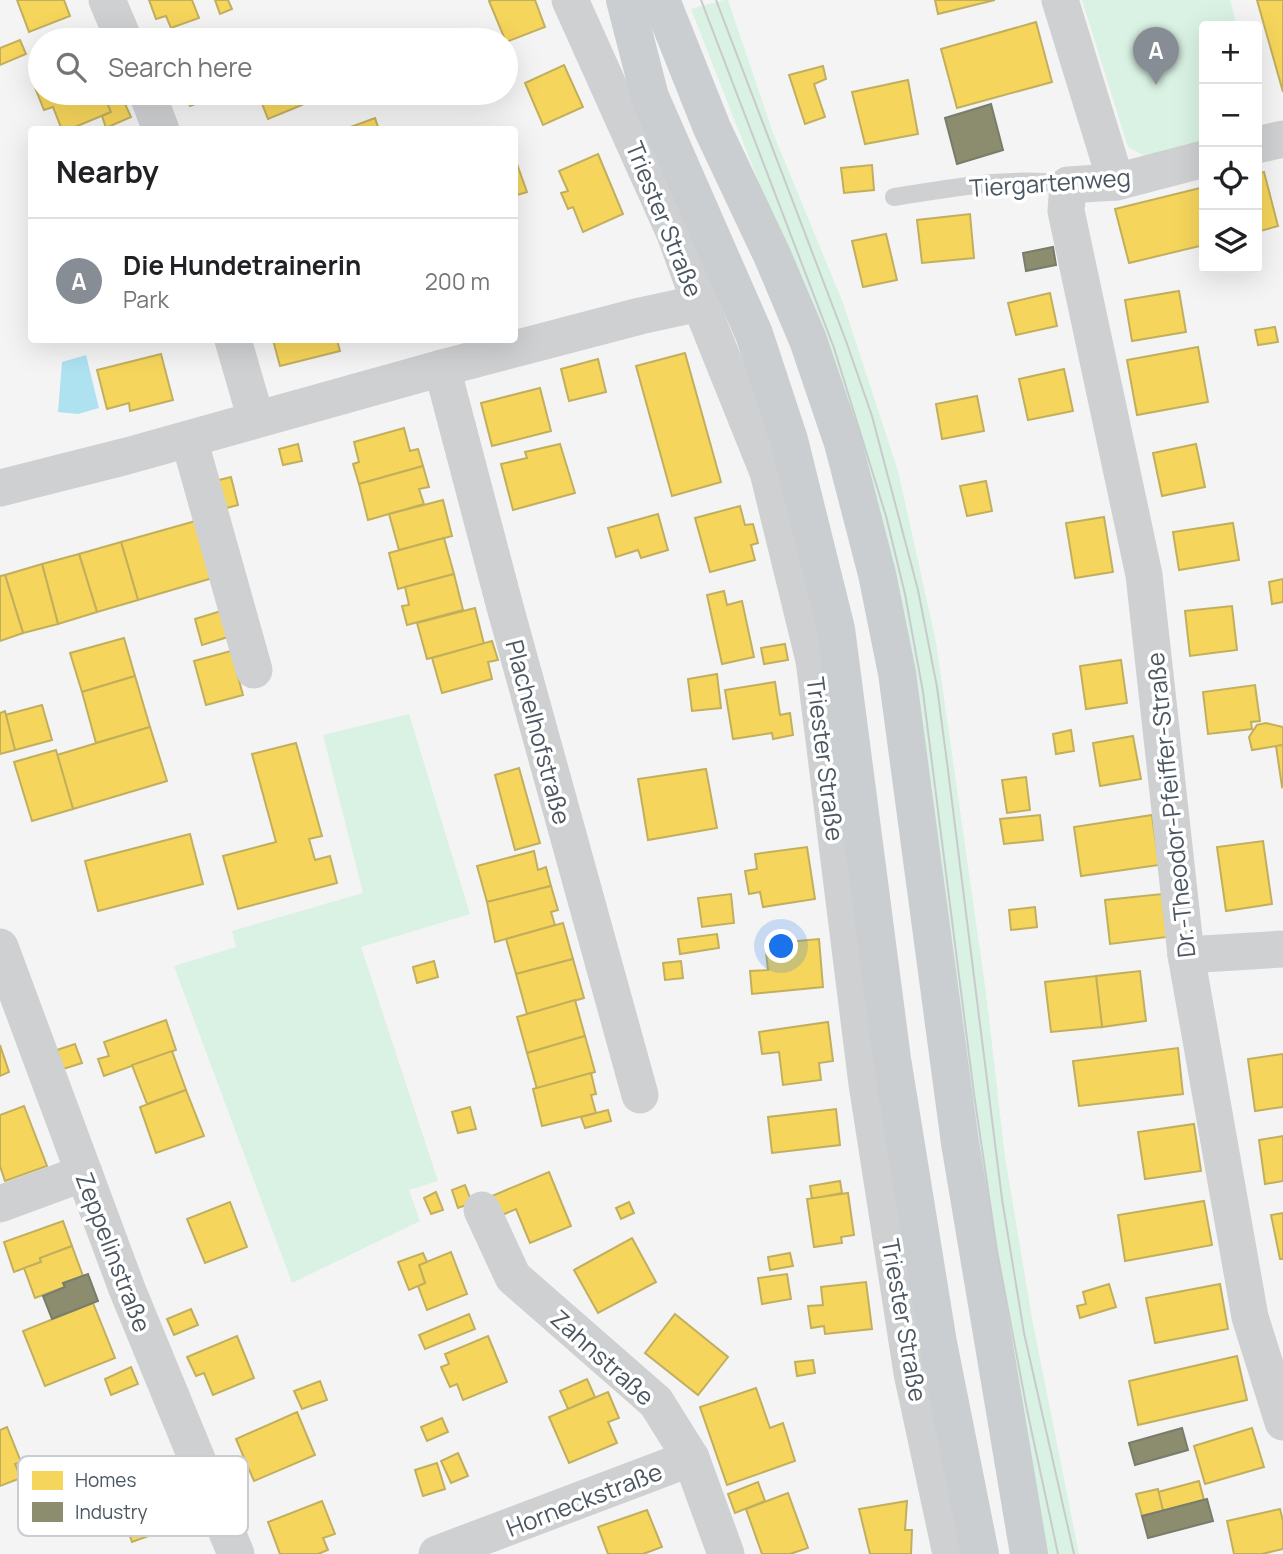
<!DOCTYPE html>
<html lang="en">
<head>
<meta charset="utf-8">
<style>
	:root { --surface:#fff; --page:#f2f2f2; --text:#202124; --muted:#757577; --line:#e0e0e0; --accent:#868d94 }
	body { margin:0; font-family:Manrope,sans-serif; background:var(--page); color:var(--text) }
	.controls { position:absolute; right:21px; top:21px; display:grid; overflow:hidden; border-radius:7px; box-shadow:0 7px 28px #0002 }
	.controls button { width:63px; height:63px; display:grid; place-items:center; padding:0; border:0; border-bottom:2px solid var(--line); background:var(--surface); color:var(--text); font:35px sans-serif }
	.you { position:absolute; left:782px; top:947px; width:24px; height:24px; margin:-18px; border:5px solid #fff; border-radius:50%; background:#1a73e8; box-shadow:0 0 0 10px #1a73e833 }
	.badge { display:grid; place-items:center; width:46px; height:46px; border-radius:50%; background:var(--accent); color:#fff; font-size:23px; font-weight:700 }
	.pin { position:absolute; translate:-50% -58px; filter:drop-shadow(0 2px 4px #0008) }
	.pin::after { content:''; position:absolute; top:37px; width:24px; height:21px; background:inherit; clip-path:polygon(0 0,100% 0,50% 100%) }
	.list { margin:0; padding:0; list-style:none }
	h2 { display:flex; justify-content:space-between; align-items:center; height:91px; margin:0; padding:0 28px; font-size:30px }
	h2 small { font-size:23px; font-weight:400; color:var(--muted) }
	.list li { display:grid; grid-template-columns:46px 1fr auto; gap:21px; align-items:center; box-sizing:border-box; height:126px; padding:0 28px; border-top:2px solid var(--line) }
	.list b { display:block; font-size:26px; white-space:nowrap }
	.list p { margin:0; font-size:23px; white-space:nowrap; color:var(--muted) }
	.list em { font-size:23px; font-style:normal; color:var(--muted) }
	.icon { flex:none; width:38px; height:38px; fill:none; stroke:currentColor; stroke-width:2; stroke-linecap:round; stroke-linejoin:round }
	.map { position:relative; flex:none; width:1283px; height:1554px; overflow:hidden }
	.search { position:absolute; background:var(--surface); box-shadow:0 7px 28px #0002; left:28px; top:28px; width:490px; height:77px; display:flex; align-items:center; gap:18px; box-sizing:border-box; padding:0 24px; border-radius:38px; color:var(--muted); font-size:26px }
	.panel { position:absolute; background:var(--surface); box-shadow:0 7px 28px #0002; left:28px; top:126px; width:490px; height:217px; border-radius:7px }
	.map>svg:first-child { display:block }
</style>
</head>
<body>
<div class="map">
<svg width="1283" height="1554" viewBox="0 0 1283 1554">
	<rect width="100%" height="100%" fill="#f4f4f4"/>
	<g fill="#d9f2e3">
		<path d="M724 0H728L773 133 843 303 898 471 936 642 986 993 1005 1157 1033 1324 1079 1554H1047L951 994 804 298 691 9Z"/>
		<path d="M1082 0H1230L1237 26H1204V143L1151 159 1128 147Z"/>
		<path d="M409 714 470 914 361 947 438 1181 409 1190 420 1221 292 1283 174 966 236 947 232 931 363 893 323 735Z"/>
	</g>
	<path fill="#aee2f0" d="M86 355 99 408 78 414 58 412 62 362Z"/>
	<g fill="#f6d55c" stroke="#c2af5e" stroke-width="2">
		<path d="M17 0H64L70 16 29 32Z"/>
		<path d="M149 0H192L199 18 171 28 166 16 156 19Z"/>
		<path d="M215 0H228L232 9 220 14Z"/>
		<path d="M492 0H535L545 27 506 42 489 1Z"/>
		<path d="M935 0H995L938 14Z"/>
		<path d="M1257 0H1283V92Z"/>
		<path d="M1036 22 1052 82 957 108 941 49Z"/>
		<path d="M203 31 206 40H179Z"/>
		<path d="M20 40 26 54 0 65V48Z"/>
		<path d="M564 65 583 107 543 125 525 83Z"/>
		<path d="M823 66 826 79 814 84 825 117 805 124 789 75Z"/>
		<path d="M40 77V93H103L111 112 68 130H62L53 107 44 110 32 80Z"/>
		<path d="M908 80 918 134 865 144 852 92Z"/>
		<path d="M103 93H120L131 117 106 128 102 116 111 112Z"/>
		<path d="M185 93H225L190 106Z"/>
		<path d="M282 93H297L302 105 268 119 261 101Z"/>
		<path d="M375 118 379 130H348V128Z"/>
		<path d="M598 154 623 214 583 232 573 207 568 209 561 193 568 191 559 171Z"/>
		<path d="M517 164 527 192 514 196V165Z"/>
		<path d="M872 165 874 190 844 193 841 168Z"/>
		<path d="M1264 172 1278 226 1257 232V174Z"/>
		<path d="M1204 187V245L1129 263 1115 209Z"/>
		<path d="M970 214 974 258 922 263 917 220Z"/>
		<path d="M886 234 897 280 863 287 852 241Z"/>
		<path d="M1179 291 1186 332 1132 341 1125 300Z"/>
		<path d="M1050 293 1057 326 1016 335 1008 303Z"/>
		<path d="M1275 327 1278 342 1258 345 1255 330Z"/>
		<path d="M273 340H337L340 351 280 366Z"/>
		<path d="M1198 347 1208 402 1137 415 1127 360Z"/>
		<path d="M685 353 721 482 672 496 636 366Z"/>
		<path d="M161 354 173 400 130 411 129 403 107 409 97 370Z"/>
		<path d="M598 359 606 392 569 401 561 369Z"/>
		<path d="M1064 369 1073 411 1028 420 1019 379Z"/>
		<path d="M540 388 551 431 492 446 481 403Z"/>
		<path d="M977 396 984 431 942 439 936 404Z"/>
		<path d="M404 428 410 451 418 449 423 466 359 484 353 464 359 462 354 442Z"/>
		<path d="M298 444 302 461 283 465 279 449Z"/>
		<path d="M560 444 575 493 513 510 501 464 527 458 525 452Z"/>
		<path d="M1196 444 1205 487 1162 496 1153 453Z"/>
		<path d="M423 466 429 487 419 489 424 504 368 520 359 484Z"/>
		<path d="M231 477 238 505 223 509 215 481Z"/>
		<path d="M986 481 992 511 967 516 960 486Z"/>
		<path d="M443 500 452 536 399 550 389 514Z"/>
		<path d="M740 506 745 525 753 524 758 543 751 545 755 560 710 572 695 518Z"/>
		<path d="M658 514 668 550 641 558 638 550 616 557 608 528Z"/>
		<path d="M1104 517 1113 572 1075 578 1066 523Z"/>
		<path d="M199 520 216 577 138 600 121 542Z"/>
		<path d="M1233 523 1239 560 1179 570 1173 532Z"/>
		<path d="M444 538 454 574 398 589 389 553Z"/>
		<path d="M121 542 138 600 97 612 79 554Z"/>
		<path d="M79 554 97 612 58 624 42 564Z"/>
		<path d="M42 564 58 624 23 633 5 575Z"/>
		<path d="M454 574 463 610 407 625 402 606 409 605 405 587Z"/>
		<path d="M5 575 23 633 0 641V576Z"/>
		<path d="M1283 579V602L1272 604 1269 582Z"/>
		<path d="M724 591 727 605 742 601 754 657 722 664 707 595Z"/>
		<path d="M1232 606 1237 650 1190 656 1185 611Z"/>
		<path d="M475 608 484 644 427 659 417 623Z"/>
		<path d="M221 611 228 637 202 645 195 619Z"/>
		<path d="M124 638 135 676 82 692 70 653Z"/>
		<path d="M492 641 498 660 488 662 492 679 442 693 432 658Z"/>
		<path d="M785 644 788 660 764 664 761 648Z"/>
		<path d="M231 651 243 695 206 705 194 661Z"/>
		<path d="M1121 660 1127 703 1086 709 1080 666Z"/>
		<path d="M717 674 721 708 692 711 688 679Z"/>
		<path d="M135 676 150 727 96 743 82 692Z"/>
		<path d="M775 682 780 715 790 713 793 735 773 739 772 733 733 739 725 690Z"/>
		<path d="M1255 685 1260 721 1251 722 1252 729 1208 734 1203 692Z"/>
		<path d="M42 705 52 740 15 750 5 715Z"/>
		<path d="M5 711 15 750 0 754V713Z"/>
		<path d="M1266 723 1283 727V745L1252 750 1249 737 1257 725Z"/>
		<path d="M150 727 167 781 73 809 57 755Z"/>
		<path d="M1071 730 1074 751 1056 754 1053 734Z"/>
		<path d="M1133 736 1141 779 1100 786 1093 743Z"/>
		<path d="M296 743 322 836 309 839 315 860 330 856 337 883 238 909 223 856 276 842 252 754Z"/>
		<path d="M1283 745V786L1282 787 1276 746Z"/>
		<path d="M56 750 73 809 32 821 14 762Z"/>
		<path d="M519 768 540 843 515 850 495 775Z"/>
		<path d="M706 769 717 828 648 840 638 779Z"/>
		<path d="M1026 777 1030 810 1007 813 1002 780Z"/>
		<path d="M1040 815 1043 840 1004 844 1000 819Z"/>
		<path d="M1152 815 1159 865 1081 876 1074 827Z"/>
		<path d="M190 834 203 884 98 911 85 861Z"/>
		<path d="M1263 841 1272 904 1226 911 1217 847Z"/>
		<path d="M807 847 815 899 763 907 760 892 749 894 745 871 757 869 755 854Z"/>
		<path d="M534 851 538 870 546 867 551 886 487 902 477 866Z"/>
		<path d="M551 886 558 910 551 912 555 925 495 942 487 902Z"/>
		<path d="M731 894 734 923 702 927 698 898Z"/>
		<path d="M1162 894 1167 937 1110 944 1105 900Z"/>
		<path d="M1035 907 1037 927 1011 930 1009 910Z"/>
		<path d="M563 923 573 959 516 974 506 939Z"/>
		<path d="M717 934 719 948 680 954 678 939Z"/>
		<path d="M819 939 823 987 752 994 750 971 768 970 765 944Z"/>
		<path d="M573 959 584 998 527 1014 516 974Z"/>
		<path d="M434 961 438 977 417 983 413 967Z"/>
		<path d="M681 961 683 978 665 980 663 963Z"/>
		<path d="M1140 971 1146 1021 1102 1027 1096 976Z"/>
		<path d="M1096 976 1102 1027 1051 1032 1045 982Z"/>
		<path d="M575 1000 585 1036 527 1053 517 1017Z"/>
		<path d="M166 1020 176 1050 104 1076 98 1059 109 1056 104 1042Z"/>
		<path d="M828 1022 833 1061 819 1063 821 1080 783 1085 779 1052 762 1054 759 1032Z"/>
		<path d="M585 1036 595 1072 537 1089 527 1053Z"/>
		<path d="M75 1044 82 1063 63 1069 57 1050Z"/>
		<path d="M0 1045 9 1072 0 1076Z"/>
		<path d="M1178 1048 1183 1094 1079 1106 1073 1061Z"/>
		<path d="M172 1051 186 1090 147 1104 132 1065Z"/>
		<path d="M1283 1054V1107L1255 1111 1248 1059Z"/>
		<path d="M591 1073 596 1094 591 1095 596 1113 542 1126 533 1089Z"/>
		<path d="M186 1090 204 1136 156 1153 140 1107Z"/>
		<path d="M24 1106 47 1166 5 1181 0 1166V1115Z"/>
		<path d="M470 1107 476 1129 458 1133 452 1112Z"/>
		<path d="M836 1109 840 1145 772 1153 768 1117Z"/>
		<path d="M608 1110 611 1121 585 1128 581 1117Z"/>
		<path d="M1194 1124 1201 1171 1145 1179 1138 1132Z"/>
		<path d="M1283 1136V1181L1265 1184 1259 1140Z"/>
		<path d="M549 1172 571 1226 530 1243 516 1209 500 1216 492 1196Z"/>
		<path d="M840 1181 842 1193 812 1199 810 1186Z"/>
		<path d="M465 1185 472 1203 458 1208 452 1190Z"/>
		<path d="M436 1192 443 1210 431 1214 424 1198Z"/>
		<path d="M848 1193 854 1235 841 1237 842 1243 814 1247 807 1199Z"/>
		<path d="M1204 1201 1212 1245 1125 1261 1118 1215Z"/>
		<path d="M230 1202 247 1247 205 1263 187 1219Z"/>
		<path d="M629 1202 634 1213 621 1219 616 1208Z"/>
		<path d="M1283 1213V1259H1280L1271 1215Z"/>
		<path d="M63 1221 72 1246 40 1258 41 1262 14 1272 4 1242Z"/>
		<path d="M632 1238 656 1282 598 1313 574 1270Z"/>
		<path d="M72 1246 83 1276 63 1283 65 1287 35 1298 24 1268 41 1262 40 1258Z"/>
		<path d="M451 1252 467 1294 427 1310 418 1286 425 1283 419 1265Z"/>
		<path d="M423 1253 427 1262 419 1265 425 1283 409 1290 398 1262Z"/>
		<path d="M790 1253 793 1266 770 1270 768 1257Z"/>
		<path d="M787 1274 791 1299 762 1304 758 1278Z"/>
		<path d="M866 1282 872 1329 825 1334 824 1326 811 1328 808 1306 823 1305 821 1287Z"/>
		<path d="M1109 1284 1116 1307 1080 1318 1077 1306 1086 1304 1083 1292Z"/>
		<path d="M1220 1284 1228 1329 1155 1343 1146 1298Z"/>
		<path d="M93 1303 115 1358 45 1386 23 1331Z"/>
		<path d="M191 1309 198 1325 174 1335 167 1319Z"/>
		<path d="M469 1314 475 1329 425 1349 419 1335Z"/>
		<path d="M675 1314 728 1357 698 1395 645 1353Z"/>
		<path d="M237 1336 254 1378 213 1395 204 1373 196 1376 187 1357Z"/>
		<path d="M488 1336 507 1382 463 1400 457 1384 450 1387 441 1367 449 1364 445 1354Z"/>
		<path d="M1237 1356 1247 1400 1138 1425 1129 1381Z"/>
		<path d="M813 1360 815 1373 797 1376 795 1362Z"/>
		<path d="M131 1367 138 1384 111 1395 105 1379Z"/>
		<path d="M587 1379 595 1397 568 1409 560 1391Z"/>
		<path d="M320 1381 327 1400 302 1409 294 1391Z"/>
		<path d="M756 1388 770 1428 783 1423 795 1461 727 1485 700 1407Z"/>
		<path d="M608 1392 619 1418 608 1422 617 1443 569 1463 549 1417Z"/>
		<path d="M297 1412 315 1455 254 1481 236 1439Z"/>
		<path d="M442 1418 448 1432 427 1441 421 1427Z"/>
		<path d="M7 1427 21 1462 15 1464 21 1478 0 1486V1430Z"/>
		<path d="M1252 1428 1264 1467 1205 1484 1194 1446Z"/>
		<path d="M458 1453 468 1476 451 1483 441 1461Z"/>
		<path d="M437 1463 445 1489 423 1496 415 1470Z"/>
		<path d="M152 1474 171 1528 132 1542 113 1488Z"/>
		<path d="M1199 1481 1204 1500 1163 1511 1158 1492Z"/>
		<path d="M758 1482 765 1501 735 1513 728 1494Z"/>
		<path d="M1158 1489 1163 1511 1142 1516 1136 1494Z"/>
		<path d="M788 1493 808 1548 790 1554H762L746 1509Z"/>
		<path d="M322 1501 335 1534 323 1538 328 1550 318 1554H280L268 1522Z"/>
		<path d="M907 1501 905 1530H912L911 1554H870L859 1509Z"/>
		<path d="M1280 1509 1283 1521V1549L1262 1554H1234L1227 1521Z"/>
		<path d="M647 1510 662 1547 643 1554H608L598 1527Z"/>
	</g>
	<g fill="#8c8c6e" stroke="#787c6a" stroke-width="2">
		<path d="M991 104 1003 150 957 164 945 118Z"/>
		<path d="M1053 247 1056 265 1026 271 1023 253Z"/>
		<path d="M88 1274 98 1301 52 1319 43 1296 65 1287 63 1283Z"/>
		<path d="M1182 1428 1188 1450 1135 1465 1129 1443Z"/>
		<path d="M1207 1499 1213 1521 1148 1538 1142 1516Z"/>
	</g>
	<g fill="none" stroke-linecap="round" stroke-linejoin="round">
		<path stroke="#ced0d2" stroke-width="18" d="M894 197C950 189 1011 175 1068 185"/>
		<g stroke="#ced0d2" stroke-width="37">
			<path d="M107 0 124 40"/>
			<path d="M570 0 675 234 700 303 768 472 814 660 867 1084 912 1373 951 1554"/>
			<path d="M1060 0 1116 182"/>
			<path d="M147 93 161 130"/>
			<path d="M1257 145 1283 139"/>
			<path d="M1204 159 1116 182 1068 185 1066 211 1144 575 1186 955 1250 1317 1283 1422"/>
			<path d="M233 340 256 419"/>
			<path d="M442 368 505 607 640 1095"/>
			<path d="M189 439 254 670"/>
			<path d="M0 488 127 456 442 368 640 316 700 303"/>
			<path d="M0 947 127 1289 236 1554"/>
			<path d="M1186 955 1283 949"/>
			<path d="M0 1204 84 1173"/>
			<path d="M482 1210 513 1277 656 1402 691 1458 726 1554"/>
			<path d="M437 1554 691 1458"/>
		</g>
		<g stroke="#caced1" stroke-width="38">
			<path d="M625 0 650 97 754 334 789 440 836 629 892 1059 938 1343 980 1554"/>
			<path d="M661 0 712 128 772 255 808 340 843 443 877 574 897 673 960 1143 1029 1554"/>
		</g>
		<g stroke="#c9cacc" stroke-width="2">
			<path d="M701 0 834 348 886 516 905 594 923 692 974 1094 997 1251 1027 1410 1058 1554"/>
			<path d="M716 0 846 341 872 416 918 590 937 687 948 770 1002 1199 1024 1333 1074 1554"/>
		</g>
	</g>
	<g text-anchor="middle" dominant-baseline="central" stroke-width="7" stroke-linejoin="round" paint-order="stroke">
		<g font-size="24" fill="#4a5661" stroke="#fff">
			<text transform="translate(1050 182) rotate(-4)">Tiergartenweg</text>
			<text transform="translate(665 219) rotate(68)">Triester Straße</text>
			<text transform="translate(539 732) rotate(75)">Plachelhofstraße</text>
			<text transform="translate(826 759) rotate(83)">Triester Straße</text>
			<text transform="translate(1170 805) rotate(-96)">Dr.-Theodor-Pfeiffer-Straße</text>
			<text transform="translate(114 1252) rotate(69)">Zeppelinstraße</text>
			<text transform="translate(905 1320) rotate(80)">Triester Straße</text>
			<text transform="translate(603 1357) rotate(42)">Zahnstraße</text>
			<text transform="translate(584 1499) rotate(-21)">Horneckstraße</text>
		</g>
	</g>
	<rect x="18" y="1456" width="230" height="80" rx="10" fill="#fff" stroke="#c9ccd0" stroke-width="2"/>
	<rect x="32" y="1471" width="31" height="19" fill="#f6d55c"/>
	<rect x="32" y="1502" width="31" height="20" fill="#8c8c6e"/>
	<g font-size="19" fill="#4a5661">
		<text x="75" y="1487">Homes</text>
		<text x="75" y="1519">Industry</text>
	</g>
</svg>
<div class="controls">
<button>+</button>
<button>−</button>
<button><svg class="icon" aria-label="locate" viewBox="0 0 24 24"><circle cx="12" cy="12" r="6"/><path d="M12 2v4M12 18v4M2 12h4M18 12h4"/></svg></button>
<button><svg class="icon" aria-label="layers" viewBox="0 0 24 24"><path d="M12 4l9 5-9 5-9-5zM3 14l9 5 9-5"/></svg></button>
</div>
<div class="you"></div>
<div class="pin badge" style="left:1156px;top:85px">A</div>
<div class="search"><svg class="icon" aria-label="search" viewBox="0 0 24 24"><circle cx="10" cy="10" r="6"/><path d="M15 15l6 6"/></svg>Search here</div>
<section class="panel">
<h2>Nearby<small></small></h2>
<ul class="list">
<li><span class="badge">A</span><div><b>Die Hundetrainerin</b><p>Park</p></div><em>200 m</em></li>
</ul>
</section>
</div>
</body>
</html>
